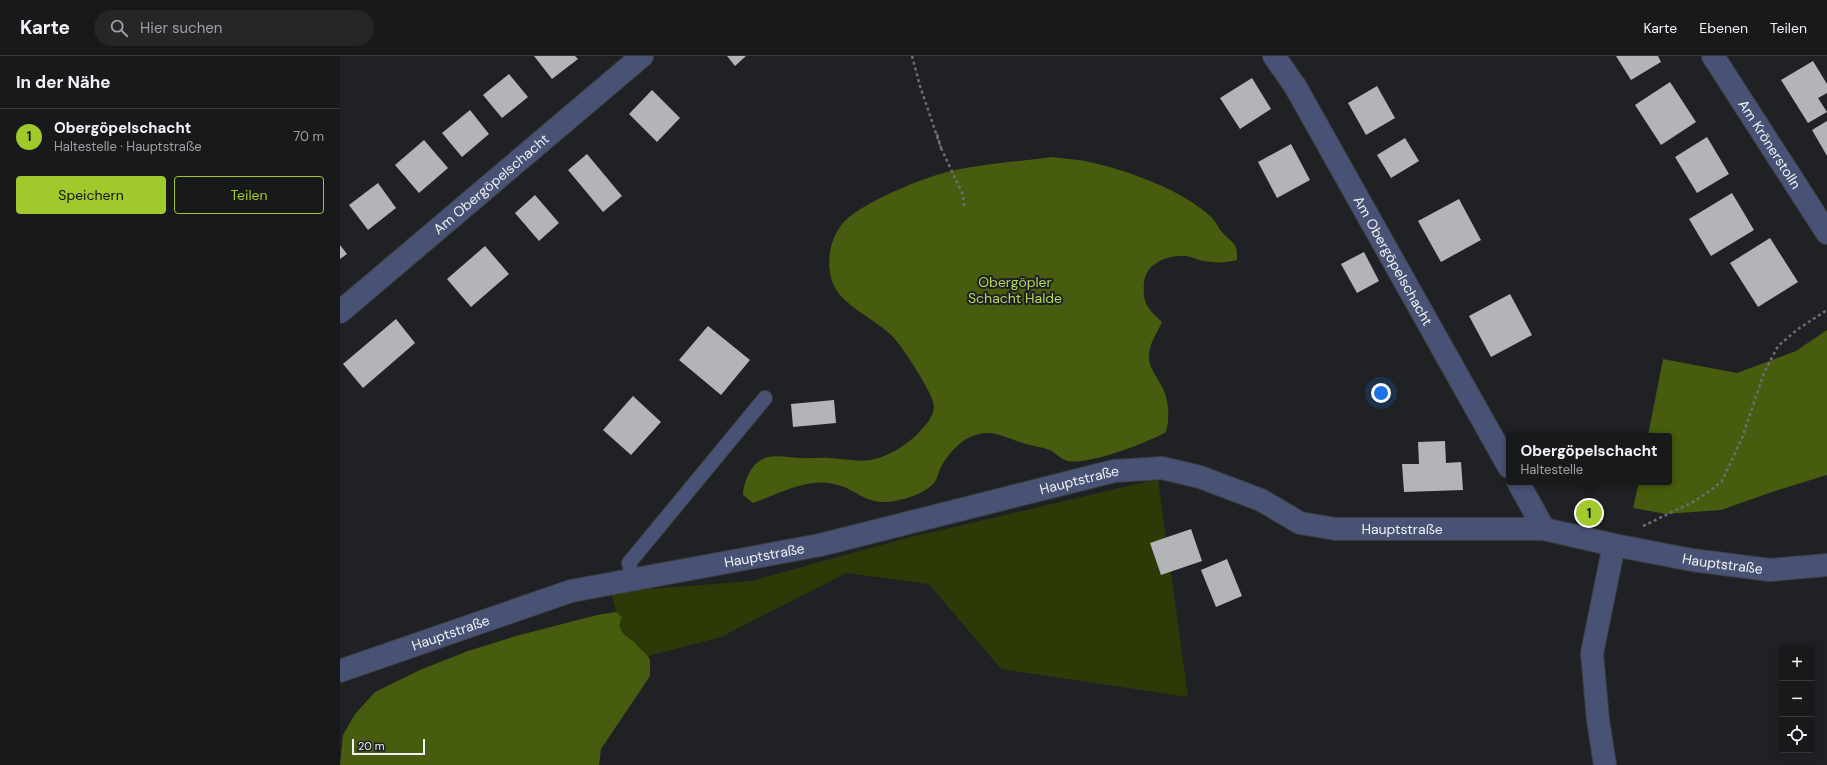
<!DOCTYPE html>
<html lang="de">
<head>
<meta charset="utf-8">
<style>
	:root { --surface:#18191b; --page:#252628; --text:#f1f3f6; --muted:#9fa0a3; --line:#36383a; --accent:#a0c92b }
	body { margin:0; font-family:"DM Sans",sans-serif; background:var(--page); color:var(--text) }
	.controls { position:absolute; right:12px; bottom:12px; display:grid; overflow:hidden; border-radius:4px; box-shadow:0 2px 10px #0003 }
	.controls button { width:36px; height:36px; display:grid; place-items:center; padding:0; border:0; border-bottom:1px solid var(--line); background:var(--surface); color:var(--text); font:20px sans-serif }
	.scale { position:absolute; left:12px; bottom:10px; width:73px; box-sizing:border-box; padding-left:4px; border:2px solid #eff0f2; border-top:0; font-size:11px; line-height:14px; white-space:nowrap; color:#eff0f2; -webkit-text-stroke:3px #202124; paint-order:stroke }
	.you { position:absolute; left:1041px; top:337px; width:14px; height:14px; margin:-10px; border:3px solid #fff; border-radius:50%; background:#1a73e8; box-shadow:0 0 0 6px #1a73e833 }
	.badge { display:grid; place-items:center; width:26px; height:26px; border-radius:50%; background:var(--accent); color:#111; font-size:13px; font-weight:700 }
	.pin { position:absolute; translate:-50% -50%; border:2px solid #fff; box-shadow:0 1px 4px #0006 }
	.popup { position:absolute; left:1166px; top:377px; width:166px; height:52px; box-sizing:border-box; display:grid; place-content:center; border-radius:4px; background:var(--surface); filter:drop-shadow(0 1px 3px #0005); font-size:13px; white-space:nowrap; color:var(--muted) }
	.popup b { font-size:15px; color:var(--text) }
	.popup::after { content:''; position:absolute; left:50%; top:100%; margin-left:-8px; border:8px solid transparent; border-top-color:var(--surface) }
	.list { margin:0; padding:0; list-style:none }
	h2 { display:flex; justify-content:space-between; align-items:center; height:52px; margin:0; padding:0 16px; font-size:17px }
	h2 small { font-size:13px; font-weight:400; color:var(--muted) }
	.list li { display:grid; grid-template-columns:26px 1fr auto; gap:12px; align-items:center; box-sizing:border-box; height:56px; padding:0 16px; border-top:1px solid var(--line) }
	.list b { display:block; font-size:15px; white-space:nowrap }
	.list p { margin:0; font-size:13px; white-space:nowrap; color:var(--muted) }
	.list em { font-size:13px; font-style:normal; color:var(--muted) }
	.actions { display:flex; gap:8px; padding:12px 16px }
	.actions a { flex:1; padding:9px 0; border:1px solid var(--accent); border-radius:4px; text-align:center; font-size:14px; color:var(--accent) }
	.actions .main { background:var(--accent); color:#111 }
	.icon { flex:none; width:22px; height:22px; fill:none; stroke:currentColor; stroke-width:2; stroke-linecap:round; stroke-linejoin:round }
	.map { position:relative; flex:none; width:1487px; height:709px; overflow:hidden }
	header { display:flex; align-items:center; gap:24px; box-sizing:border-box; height:56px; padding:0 20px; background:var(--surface); border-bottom:1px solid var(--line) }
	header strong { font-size:19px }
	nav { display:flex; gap:22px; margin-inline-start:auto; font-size:14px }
	.search { width:280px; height:36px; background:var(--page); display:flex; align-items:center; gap:10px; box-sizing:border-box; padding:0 14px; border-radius:22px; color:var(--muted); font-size:15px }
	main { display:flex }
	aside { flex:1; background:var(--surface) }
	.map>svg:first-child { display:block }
</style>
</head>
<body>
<header>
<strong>Karte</strong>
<div class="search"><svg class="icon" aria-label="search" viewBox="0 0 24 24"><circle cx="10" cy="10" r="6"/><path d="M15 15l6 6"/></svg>Hier suchen</div>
<nav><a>Karte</a><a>Ebenen</a><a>Teilen</a></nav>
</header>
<main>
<aside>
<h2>In der Nähe<small></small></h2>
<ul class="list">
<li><span class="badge">1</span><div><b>Obergöpelschacht</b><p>Haltestelle · Hauptstraße</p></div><em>70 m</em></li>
</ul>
<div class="actions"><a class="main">Speichern</a><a>Teilen</a></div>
</aside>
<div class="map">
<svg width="1487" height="709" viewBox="0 0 1487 709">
	<rect width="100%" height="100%" fill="#202124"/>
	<path fill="#2c3a07" d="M818 423 848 641 661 613 589 528 506 517 381 581 308 600C299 589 286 582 279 570L282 561 276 556 271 536 411 525 563 483Z"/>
	<g fill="#475c0e">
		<path d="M713 101C725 103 738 103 749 106 787 114 842 134 870 160 875 164 877 170 881 175 892 188 898 185 897 204 886 207 875 207 864 205 858 204 852 201 846 200 828 199 806 206 804 227 802 247 808 253 822 266 817 277 809 288 809 300 808 311 818 322 822 331 829 344 830 362 826 376 807 387 749 409 728 405 721 404 716 397 710 394 701 391 692 390 683 387 669 383 654 374 639 378 621 382 608 398 600 413 598 417 597 424 594 427 586 436 570 442 559 444 524 453 518 430 488 427 462 424 437 439 413 447L403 439C404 424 412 405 428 401 438 399 449 401 459 402 469 403 480 401 490 402 504 403 518 406 531 404 550 400 569 388 581 374 587 368 594 359 594 350 593 337 563 292 554 282 539 265 504 251 494 230 485 210 489 185 502 168 517 149 576 125 600 118 636 108 676 106 713 101Z"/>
		<path d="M1487 274V419L1435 435 1381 454 1326 458 1293 452 1299 426H1329V380H1308L1323 303 1397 317 1456 295Z"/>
		<path d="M276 556 282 561 279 570 284 578 294 586 308 600 310 605V620L261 693 259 709H0L3 679 15 658 35 636 80 614 128 595 176 580 257 559Z"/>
	</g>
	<g fill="#b3b4b7">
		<path d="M194 0H235L238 3 212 23Z"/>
		<path d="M387 0H406L395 10Z"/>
		<path d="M1276 0H1318L1321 6 1291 24Z"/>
		<path d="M1473 5 1487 28V37L1478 42 1487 56 1468 67 1441 24Z"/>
		<path d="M169 18 188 41 162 62 143 39Z"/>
		<path d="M912 22 931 53 900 73 880 42Z"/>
		<path d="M1330 26 1356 66 1321 89 1295 49Z"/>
		<path d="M1037 30 1055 62 1026 79 1008 47Z"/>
		<path d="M312 34 340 62 317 86 289 58Z"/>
		<path d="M130 54 149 78 122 101 102 77Z"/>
		<path d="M1487 65V100L1472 74Z"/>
		<path d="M1367 81 1389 118 1357 137 1335 101Z"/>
		<path d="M1065 82 1079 105 1051 122 1037 99Z"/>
		<path d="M84 84 108 112 79 137 55 109Z"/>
		<path d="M951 88 970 124 937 142 918 106Z"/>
		<path d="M247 98 282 140 263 156 228 114Z"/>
		<path d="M38 127 56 152 28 174 9 149Z"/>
		<path d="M1392 137 1414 174 1371 200 1349 163Z"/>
		<path d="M195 139 219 167 199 185 175 157Z"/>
		<path d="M1119 143 1141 184 1101 206 1078 165Z"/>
		<path d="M1430 182 1458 226 1418 251 1390 207Z"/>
		<path d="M0 189 7 198 0 203Z"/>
		<path d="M145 190 169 218 131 251 107 223Z"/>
		<path d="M1024 196 1039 225 1017 237 1001 208Z"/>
		<path d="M1170 238 1192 279 1151 301 1129 260Z"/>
		<path d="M56 263 75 287 23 332 3 308Z"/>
		<path d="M368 270 410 304 381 339 339 304Z"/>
		<path d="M293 340 321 366 291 399 263 374Z"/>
		<path d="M494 344 496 367 453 371 451 348Z"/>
		<path d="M1105 385 1106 407 1121 406 1123 434 1064 436 1062 408H1079L1078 386Z"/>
		<path d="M851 473 862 505 821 519 810 487Z"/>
		<path d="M887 503 902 540 876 551 861 514Z"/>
	</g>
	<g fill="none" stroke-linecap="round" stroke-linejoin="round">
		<g stroke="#3d3e41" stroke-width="16">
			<path id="service" d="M292 523 289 507 425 342"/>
		</g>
		<g stroke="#3d3e41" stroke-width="24">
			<g id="minor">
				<path id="s1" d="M934 0 955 30 1169 411"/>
				<path id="s2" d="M1373 0 1487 177"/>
				<path id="s3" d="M0 256 302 0"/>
				<path d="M1178 426 1204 473"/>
				<path d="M1265 709 1258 664 1252 597 1274 489"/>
			</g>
		</g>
		<g stroke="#3d3e41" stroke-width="24">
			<g id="tertiary">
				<path id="s4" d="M0 615 231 535 480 489 774 415 822 412 860 421 921 444 960 467 996 473H1204L1274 489 1352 504 1430 514 1487 509"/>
			</g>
		</g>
		<g stroke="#6d6e70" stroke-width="2.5" stroke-dasharray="3 3" stroke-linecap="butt">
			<path d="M572 0 580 30 601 92 597 78"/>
			<path d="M601 92 623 139 624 150"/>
			<path d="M1303 470 1353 446 1370 435 1382 425 1402 382 1424 317 1438 290 1458 273 1487 254"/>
		</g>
		<use href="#service" stroke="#485274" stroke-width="14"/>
		<use href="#minor" stroke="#485274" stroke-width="22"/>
		<use href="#tertiary" stroke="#485274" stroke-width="22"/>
	</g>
	<g text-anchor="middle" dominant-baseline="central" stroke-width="4" stroke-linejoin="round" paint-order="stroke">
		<g font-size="14" fill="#eff0f2" stroke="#202124">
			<text stroke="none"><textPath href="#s2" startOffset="105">Am Krönerstolln</textPath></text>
			<text stroke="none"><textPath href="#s3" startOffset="198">Am Obergöpelschacht</textPath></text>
			<text stroke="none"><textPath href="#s1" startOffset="237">Am Obergöpelschacht</textPath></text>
			<text stroke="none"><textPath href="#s4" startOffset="765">Hauptstraße</textPath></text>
			<text stroke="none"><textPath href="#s4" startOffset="1101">Hauptstraße</textPath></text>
			<text stroke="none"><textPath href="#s4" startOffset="441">Hauptstraße</textPath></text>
			<text stroke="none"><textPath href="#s4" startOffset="1425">Hauptstraße</textPath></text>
			<text stroke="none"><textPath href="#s4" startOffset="117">Hauptstraße</textPath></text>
		</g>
		<g font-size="14" fill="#b3d85c" stroke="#202124">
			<text x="675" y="226">Obergöpler<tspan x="675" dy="16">Schacht Halde</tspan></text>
		</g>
	</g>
</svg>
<div class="controls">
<button>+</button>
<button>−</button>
<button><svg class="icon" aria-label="locate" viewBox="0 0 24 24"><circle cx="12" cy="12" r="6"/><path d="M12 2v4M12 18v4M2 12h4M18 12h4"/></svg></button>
</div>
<div class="scale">20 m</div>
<div class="you"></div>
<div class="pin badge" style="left:1249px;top:457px">1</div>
<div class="popup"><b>Obergöpelschacht</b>Haltestelle</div>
</div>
</main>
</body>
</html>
